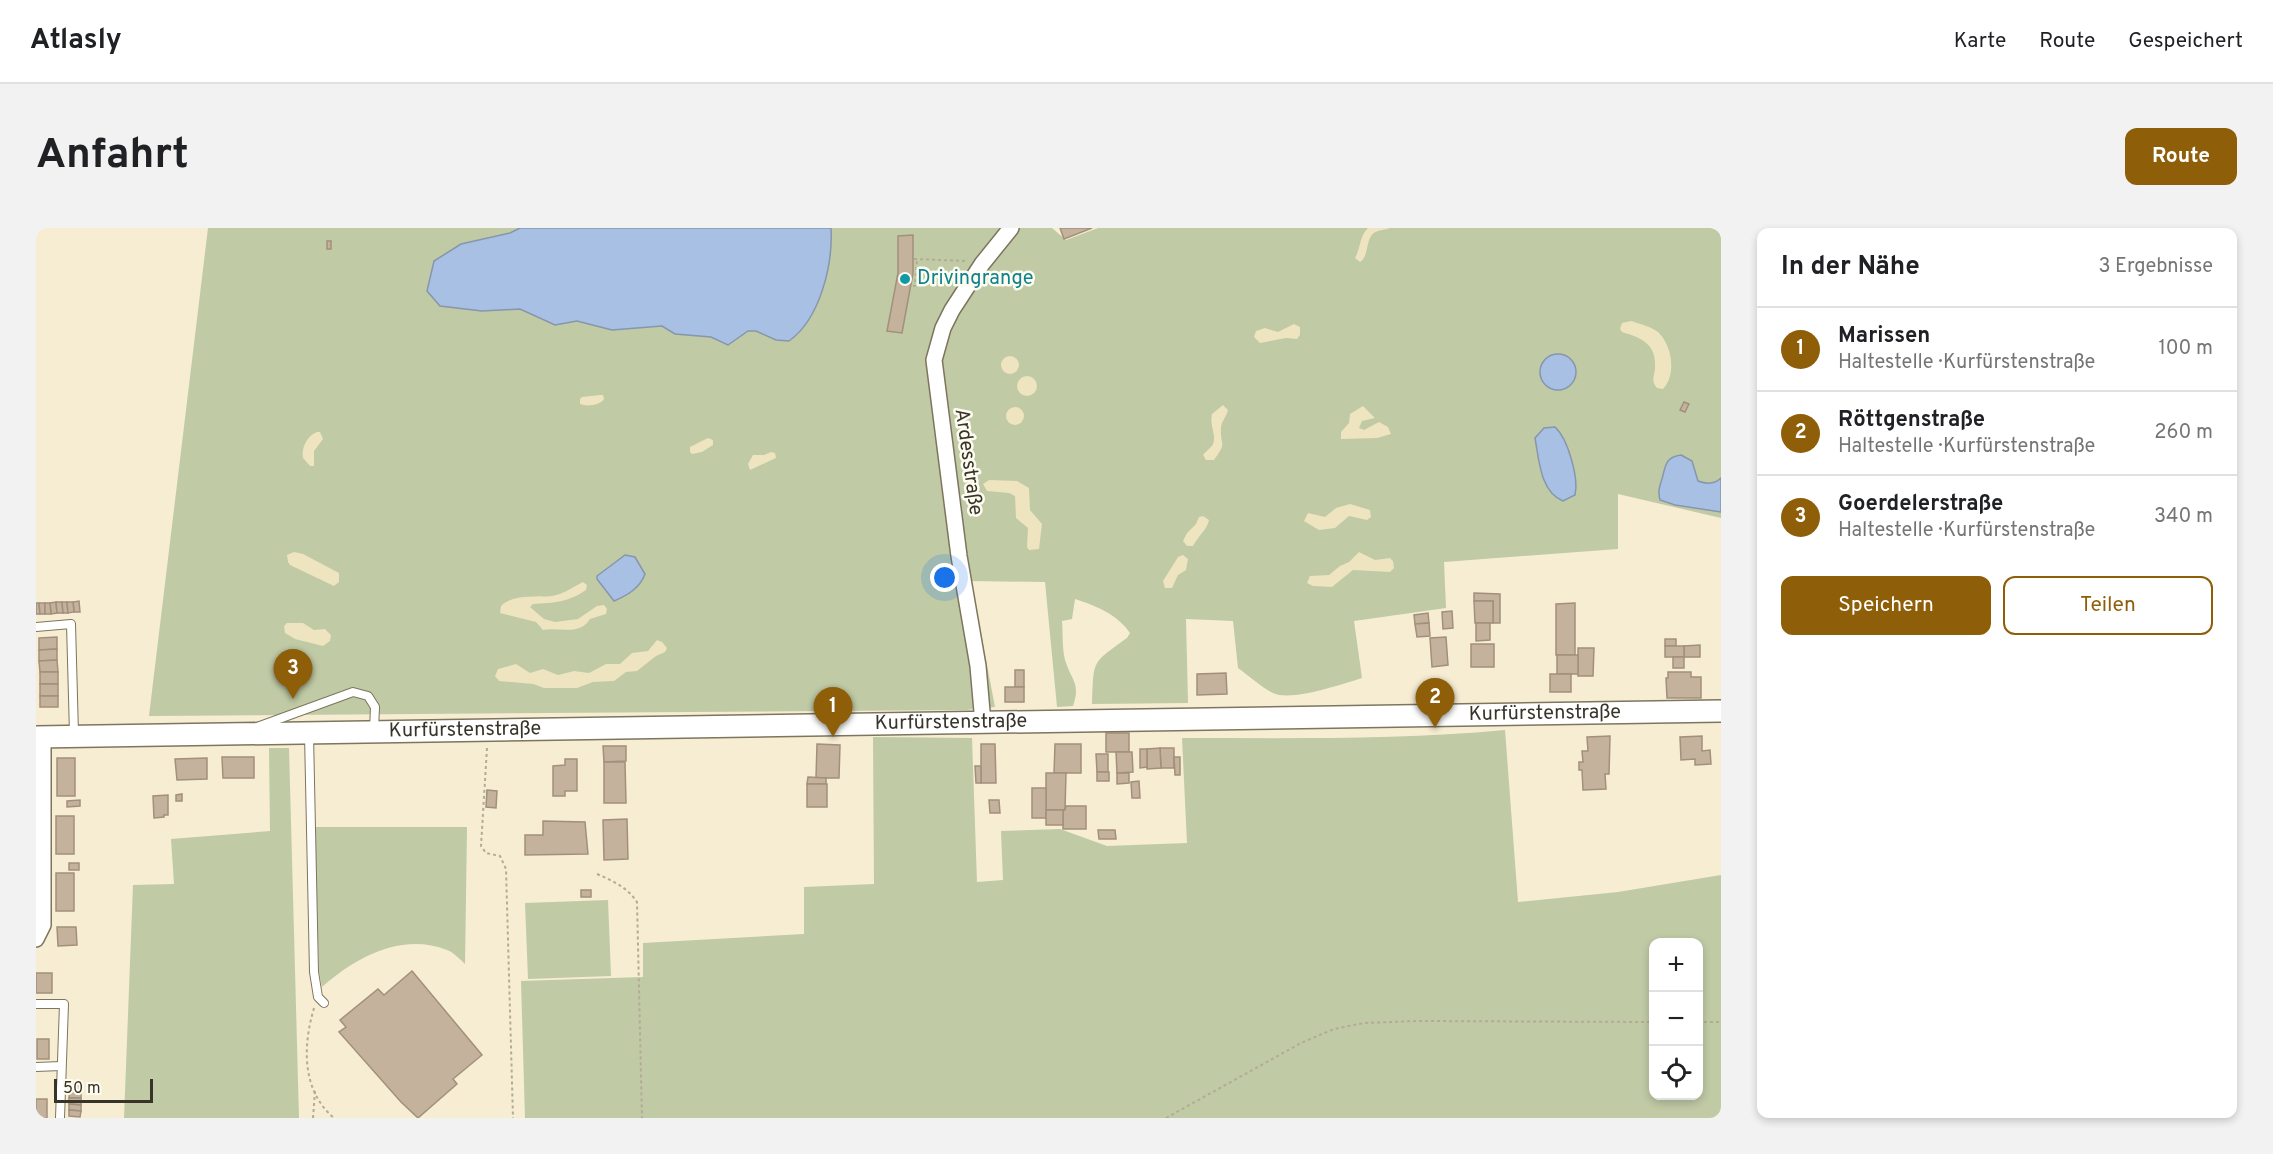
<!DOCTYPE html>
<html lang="de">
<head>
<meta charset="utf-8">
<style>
	:root { --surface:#fff; --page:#f2f2f2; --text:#202124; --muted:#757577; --line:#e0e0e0; --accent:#8e5e08 }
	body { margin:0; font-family:Overpass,sans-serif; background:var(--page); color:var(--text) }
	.controls { position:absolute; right:18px; bottom:18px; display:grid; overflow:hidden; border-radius:12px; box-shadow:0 3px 9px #0003 }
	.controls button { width:54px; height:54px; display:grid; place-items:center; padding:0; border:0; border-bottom:2px solid var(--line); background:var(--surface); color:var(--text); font:30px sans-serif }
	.scale { position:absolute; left:18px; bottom:15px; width:99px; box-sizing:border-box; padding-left:6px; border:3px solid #38342a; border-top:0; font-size:16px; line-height:21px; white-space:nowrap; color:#38342a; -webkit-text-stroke:4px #fefbf0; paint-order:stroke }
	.you { position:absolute; left:909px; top:350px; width:21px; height:21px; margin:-15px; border:4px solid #fff; border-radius:50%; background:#1a73e8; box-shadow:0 0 0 9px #1a73e833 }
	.badge { display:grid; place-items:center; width:39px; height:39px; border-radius:50%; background:var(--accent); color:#fff; font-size:20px; font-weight:700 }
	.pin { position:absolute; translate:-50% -50px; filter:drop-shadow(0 2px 3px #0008) }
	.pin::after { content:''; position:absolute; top:32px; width:21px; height:18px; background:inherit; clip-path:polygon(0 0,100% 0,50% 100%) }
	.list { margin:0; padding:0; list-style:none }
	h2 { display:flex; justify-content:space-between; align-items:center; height:78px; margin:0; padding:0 24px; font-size:26px }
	h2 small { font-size:20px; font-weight:400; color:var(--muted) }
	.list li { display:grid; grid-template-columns:39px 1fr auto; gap:18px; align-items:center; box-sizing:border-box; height:84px; padding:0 24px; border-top:2px solid var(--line) }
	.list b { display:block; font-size:22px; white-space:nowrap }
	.list p { margin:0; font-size:20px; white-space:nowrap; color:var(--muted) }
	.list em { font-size:20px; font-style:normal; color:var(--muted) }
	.actions { display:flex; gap:12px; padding:18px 24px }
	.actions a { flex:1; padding:14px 0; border:2px solid var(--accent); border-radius:12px; text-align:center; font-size:21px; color:var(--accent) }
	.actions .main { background:var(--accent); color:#fff }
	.icon { flex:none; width:33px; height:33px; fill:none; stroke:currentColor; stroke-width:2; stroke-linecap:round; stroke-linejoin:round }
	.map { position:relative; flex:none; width:1685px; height:890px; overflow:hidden; border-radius:12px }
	header { display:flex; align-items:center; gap:36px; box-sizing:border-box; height:84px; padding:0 30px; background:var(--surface); border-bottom:2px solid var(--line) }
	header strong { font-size:28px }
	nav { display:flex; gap:33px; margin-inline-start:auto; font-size:21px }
	.intro { display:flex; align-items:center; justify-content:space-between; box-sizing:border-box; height:144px; padding:0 36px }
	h1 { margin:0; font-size:42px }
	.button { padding:15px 27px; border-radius:12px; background:var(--accent); color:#fff; font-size:21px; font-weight:700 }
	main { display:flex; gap:36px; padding:0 36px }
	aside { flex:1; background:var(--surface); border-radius:12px; box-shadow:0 3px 9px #0003 }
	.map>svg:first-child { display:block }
</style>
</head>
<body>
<header>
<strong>Atlasly</strong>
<nav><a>Karte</a><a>Route</a><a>Gespeichert</a></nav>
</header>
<div class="intro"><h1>Anfahrt</h1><a class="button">Route</a></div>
<main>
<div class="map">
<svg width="1685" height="890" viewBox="0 0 1685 890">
	<rect width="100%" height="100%" fill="#f6edd3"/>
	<g fill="#c0caa5" fill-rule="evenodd">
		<path d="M172 0H1016L1030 12 1062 0H1685V290L1582 266V321L1408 334 1410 380 1318 393 1326 450C1306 456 1255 474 1237 465 1225 459 1213 448 1202 440L1197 393 1150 391 1152 475 1056 476C1058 431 1055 436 1091 410L1094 405C1081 386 1060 378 1039 371L1036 391 1026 393C1027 405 1026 420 1029 432 1035 452 1045 455 1037 478L1021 479 1009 354 935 353 959 479 930 482 113 488Z"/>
		<path d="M1469 502 1482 674 1582 664 1685 647V890H489L485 753 607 749V715L768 706V659L838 656 837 509 936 510 941 654 967 652 965 603 1024 601 1071 618 1151 615 1146 510C1254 510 1362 512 1469 502ZM1618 714H1662V868H1618Z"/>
		<path d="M233 520H253L263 890H88L97 657 138 656 135 611 234 603Z"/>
		<path d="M279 599H431L429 736C424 731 417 724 411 722 365 704 319 730 286 759L283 744Z"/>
		<path d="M572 672 575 748 492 751 489 675Z"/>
	</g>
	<g fill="#eee4bf">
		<path d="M1332 0H1354C1347 3 1340 1 1335 8 1330 16 1332 29 1324 34L1319 30C1325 19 1323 9 1332 0Z"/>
		<path d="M1595 93C1604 96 1614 98 1622 104 1636 117 1641 147 1627 161L1621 160C1615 153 1618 149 1619 141 1621 116 1606 110 1586 104L1584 101 1586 95Z"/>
		<path d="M1258 96 1264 99V107L1261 111 1250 110 1224 115 1218 109 1220 103 1229 100 1242 104Z"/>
		<circle cx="974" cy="137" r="9"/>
		<circle cx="991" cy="158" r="10"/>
		<path d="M564 167H567L568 171C565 177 551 179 544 176V171L546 169Z"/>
		<path d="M1187 177 1192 182C1191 188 1185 194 1185 200 1184 219 1192 213 1178 232H1170L1167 227C1170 223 1175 220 1177 216 1181 208 1173 197 1176 186Z"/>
		<path d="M1327 178 1339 190 1326 193 1323 200 1328 202 1343 194 1352 199 1355 206 1341 210 1305 211V204L1313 195 1314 186Z"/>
		<circle cx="979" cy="188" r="9"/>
		<path d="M281 204H284L287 211 278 223V238H274L267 230C265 220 271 208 281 204Z"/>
		<path d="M672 210 677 212V217L666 224 656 226 654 224V219Z"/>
		<path d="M735 224 739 225 740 230 714 242 712 236 717 227H728Z"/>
		<path d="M953 252 981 253 993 260 994 282 1006 296 1003 321 993 322 991 319 992 300 980 290 979 268 973 265 951 263 947 256Z"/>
		<path d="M1314 276 1334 282 1335 289 1331 292 1313 288 1299 300 1283 302 1268 293 1272 285 1289 289 1300 280Z"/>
		<path d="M1167 288 1173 292C1171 302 1162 308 1157 318H1151L1147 313 1151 305 1160 296 1163 289Z"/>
		<path d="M258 324 267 326 303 345V354L298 358 254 337 252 334 251 327Z"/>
		<path d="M1323 324 1339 332 1354 330 1357 333 1358 340 1354 344 1317 342 1296 359 1277 358 1271 355 1274 348 1293 347 1304 338 1313 334Z"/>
		<path d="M1147 327 1152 331 1150 342 1142 347 1136 360H1129L1127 353 1142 329Z"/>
		<path d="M547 354 551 357 550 362C533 374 518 375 497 376L494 379 508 391 519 394 542 391 561 378 568 377 571 381 570 386 554 391C544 408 523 399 507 402L500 394 464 385 465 378C478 365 499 370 516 368 528 366 537 359 547 354Z"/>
		<path d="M251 395H267L278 402 289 401 295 407 294 413 287 418 259 411 249 405 248 398Z"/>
		<path d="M621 412 626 414 631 420 629 424 620 428 601 443 590 444 578 453 557 454 541 460H508L497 456 463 453 459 448 462 441 480 436 494 445 507 441 522 447 538 443 553 445 570 436H584L596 425 612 423Z"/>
	</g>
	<g fill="#a8c0e3" stroke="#8696ac" stroke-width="1.5">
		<path d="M484 0H795C797 37 784 91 753 113L740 112 720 103H712L692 117 675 109 639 106 626 98 576 102 541 93 519 97 484 81 446 83 404 78 391 63 398 33 425 16 474 5Z"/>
		<circle cx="1522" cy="144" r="18"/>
		<path d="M1519 199C1532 211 1543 250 1539 267L1527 273C1504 264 1503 231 1499 210L1508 200Z"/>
		<path d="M1645 227 1656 233 1662 253C1670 256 1679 256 1685 250V284L1639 277 1624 272C1621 261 1625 256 1627 247 1630 235 1631 229 1645 227Z"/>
		<path d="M589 327 599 329 609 346C604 360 592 367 578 373L561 351V348Z"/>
	</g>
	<g fill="#c5b29d" stroke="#a2907c" stroke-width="1.5">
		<path d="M1024 0H1056L1028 11Z"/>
		<path d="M877 7V45L866 105 851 103 862 45V8Z"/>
		<rect x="291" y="13" width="4" height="8"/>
		<path d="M1648 174 1653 176 1649 184 1644 182Z"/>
		<path d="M1438 365 1464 366V395H1457V373H1438Z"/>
		<path d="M43 373 44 384H38L37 374Z"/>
		<path d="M1438 373H1457V395H1439Z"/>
		<path d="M20 374 21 385 15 386 14 375Z"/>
		<path d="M20 374H26L27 385H21Z"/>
		<path d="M26 374H31L32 385H27Z"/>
		<path d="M31 374H37L38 384 32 385Z"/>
		<path d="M0 375H3L4 386H0Z"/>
		<path d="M3 375H9V386H4Z"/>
		<path d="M9 375H14L15 386H9Z"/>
		<path d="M1539 375V427H1520V376Z"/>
		<path d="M1416 383 1417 400 1407 401 1406 384Z"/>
		<path d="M1392 385 1393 395 1379 396 1378 387Z"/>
		<path d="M1393 395 1394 408 1381 409 1379 396Z"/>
		<path d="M1440 395H1454V412L1440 413Z"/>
		<path d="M21 409V421L3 422V410Z"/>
		<path d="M1410 409 1412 437 1396 439 1394 410Z"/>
		<rect x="1629" y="411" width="11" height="7"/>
		<rect x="1435" y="416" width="23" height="23"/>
		<path d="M1664 417V429H1648V418Z"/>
		<rect x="1629" y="418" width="19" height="11"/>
		<path d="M1542 420H1558L1557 448H1542Z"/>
		<path d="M21 421V432L3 433V422Z"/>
		<rect x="1521" y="427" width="21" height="19"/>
		<rect x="1637" y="429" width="11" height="11"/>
		<path d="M21 432 22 444H4L3 433Z"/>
		<rect x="979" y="442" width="9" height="17"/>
		<rect x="4" y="444" width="18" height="12"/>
		<path d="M1632 444H1655V449H1665V470H1631L1630 450H1632Z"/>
		<path d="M1190 445 1191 466 1161 467V446Z"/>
		<rect x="1514" y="446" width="21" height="18"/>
		<rect x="4" y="456" width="18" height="12"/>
		<rect x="969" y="459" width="19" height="15"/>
		<rect x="4" y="468" width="18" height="11"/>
		<rect x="1070" y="505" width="23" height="19"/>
		<path d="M1574 508 1573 546H1569L1570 561 1547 562 1546 542H1543V534H1547L1546 523H1552L1551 509Z"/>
		<path d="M1666 508V523L1674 522 1675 536 1659 537V531L1645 532 1644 509Z"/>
		<path d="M781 516 804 517 803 550H780Z"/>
		<path d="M945 516H959L960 555H945Z"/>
		<path d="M1019 516H1045V545H1018Z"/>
		<path d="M567 518H590V533L568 534Z"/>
		<path d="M1124 520H1138V540H1125Z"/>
		<path d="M1124 520 1125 540 1111 541V521Z"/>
		<path d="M1104 521H1111V539L1104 540Z"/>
		<path d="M1080 524H1096L1097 544 1081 545Z"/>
		<path d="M1060 526H1072V544H1061Z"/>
		<path d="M186 529H218V550H187Z"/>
		<path d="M1138 529H1144V547H1139Z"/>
		<rect x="21" y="530" width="18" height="38"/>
		<path d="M171 530V551L141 552 139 531Z"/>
		<path d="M529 531H541V563H529V568H517V538L529 537Z"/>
		<path d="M568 534H589L590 575H568Z"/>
		<path d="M939 538H945V555H940Z"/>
		<rect x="1061" y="544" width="12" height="9"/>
		<path d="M1010 545H1030L1029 582H1010Z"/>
		<path d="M1081 545H1093V555L1081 556Z"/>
		<path d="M772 549 790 550V556H771Z"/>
		<path d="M1103 553 1104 570H1096L1095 554Z"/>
		<rect x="771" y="556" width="20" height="23"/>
		<rect x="996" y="560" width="14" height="30"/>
		<path d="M451 562 461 563 460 580 450 579Z"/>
		<path d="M146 566V573H140V567Z"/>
		<path d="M132 567V587H128V589L118 590 117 568Z"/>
		<path d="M44 572V578L31 579V573Z"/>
		<path d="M953 572H963L964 585H954Z"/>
		<path d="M1030 578H1050V601H1027V582H1029Z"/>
		<rect x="1010" y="582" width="17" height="15"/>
		<rect x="20" y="588" width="18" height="38"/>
		<path d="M591 591 592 631 568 632 567 592Z"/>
		<path d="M507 593 549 594 552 626 489 627V607H507Z"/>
		<path d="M1062 602H1079L1080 611H1063Z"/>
		<rect x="33" y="635" width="10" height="7"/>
		<rect x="20" y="645" width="18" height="38"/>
		<rect x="545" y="662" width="10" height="7"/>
		<path d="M21 699H40L41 717 22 718Z"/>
		<path d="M376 743 446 827 417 851 421 856 382 890 365 874 303 804 310 799 304 792 342 761 348 767Z"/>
		<rect x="0" y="745" width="16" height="20"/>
		<rect x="1" y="811" width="12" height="20"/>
		<path d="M34 857 46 858 45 864 34 863Z"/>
		<path d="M34 863 45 864V870H33Z"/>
		<path d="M33 870H45V877L33 876Z"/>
		<rect x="0" y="871" width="11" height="19"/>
		<path d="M33 876 45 877V883L33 882Z"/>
		<path d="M33 882 45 883 44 889 33 888Z"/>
	</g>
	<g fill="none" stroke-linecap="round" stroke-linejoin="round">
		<g stroke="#7d755d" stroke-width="10">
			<g id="service">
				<path d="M0 399 35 396 38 506"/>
				<path d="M221 499 317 464 332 468 339 479 338 502"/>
				<path d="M273 506 278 744 282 769 288 775"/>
				<path d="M0 776H28L24 890"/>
				<path d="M0 839 25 838"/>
			</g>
		</g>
		<g stroke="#7d755d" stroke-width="18">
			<g id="minor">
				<path d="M947 495 942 438 923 328 898 132 907 100 916 82 946 36 975 0"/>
				<path d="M0 711 7 697V509"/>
			</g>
		</g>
		<g stroke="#7d755d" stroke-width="24">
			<g id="secondary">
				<path id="s1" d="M0 509 1685 483"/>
			</g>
		</g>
		<g stroke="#b2ab96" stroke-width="2" stroke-dasharray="3 3" stroke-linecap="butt">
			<path d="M878 31 931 33"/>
			<path d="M871 57 879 58 881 31"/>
			<path d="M451 520 445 618 450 625 464 628 470 641 477 890"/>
			<path d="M561 646C577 653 591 659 601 674L606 890"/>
			<path d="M278 780C267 817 265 862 298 890"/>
			<path d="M1662 794H1685"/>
			<path d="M277 890 279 863"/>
			<path d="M1130 890 1265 815 1298 801 1328 795 1381 793 1618 794"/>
		</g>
		<use href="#service" stroke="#fff" stroke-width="8"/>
		<use href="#minor" stroke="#fff" stroke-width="15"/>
		<use href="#secondary" stroke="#fff" stroke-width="21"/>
	</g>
	<circle fill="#0f9aa8" stroke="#fefbf0" stroke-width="2" cx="869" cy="51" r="6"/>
	<g text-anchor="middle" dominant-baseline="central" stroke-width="5" stroke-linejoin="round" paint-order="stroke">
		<g font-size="20" fill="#0d838f" stroke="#fefbf0" text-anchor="start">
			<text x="881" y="51">Drivingrange</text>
		</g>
		<g font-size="20" fill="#38342a" stroke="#fefbf0">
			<text transform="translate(932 234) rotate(82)">Ardesstraße</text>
			<text stroke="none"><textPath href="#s1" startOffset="1509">Kurfürstenstraße</textPath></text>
			<text stroke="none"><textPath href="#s1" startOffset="915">Kurfürstenstraße</textPath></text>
			<text stroke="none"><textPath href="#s1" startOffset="429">Kurfürstenstraße</textPath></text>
		</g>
	</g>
</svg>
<div class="controls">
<button>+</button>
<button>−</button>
<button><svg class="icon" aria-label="locate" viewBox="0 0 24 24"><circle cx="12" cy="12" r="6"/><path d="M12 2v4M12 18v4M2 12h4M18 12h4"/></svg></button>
</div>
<div class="scale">50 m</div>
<div class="you"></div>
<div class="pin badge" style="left:797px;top:509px">1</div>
<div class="pin badge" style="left:1399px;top:500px">2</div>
<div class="pin badge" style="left:257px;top:471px">3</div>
</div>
<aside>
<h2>In der Nähe<small>3 Ergebnisse</small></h2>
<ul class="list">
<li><span class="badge">1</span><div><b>Marissen</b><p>Haltestelle · Kurfürstenstraße</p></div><em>100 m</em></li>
<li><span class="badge">2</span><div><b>Röttgenstraße</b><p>Haltestelle · Kurfürstenstraße</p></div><em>260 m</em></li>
<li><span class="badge">3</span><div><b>Goerdelerstraße</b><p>Haltestelle · Kurfürstenstraße</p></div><em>340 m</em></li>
</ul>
<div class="actions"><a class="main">Speichern</a><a>Teilen</a></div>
</aside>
</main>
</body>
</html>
